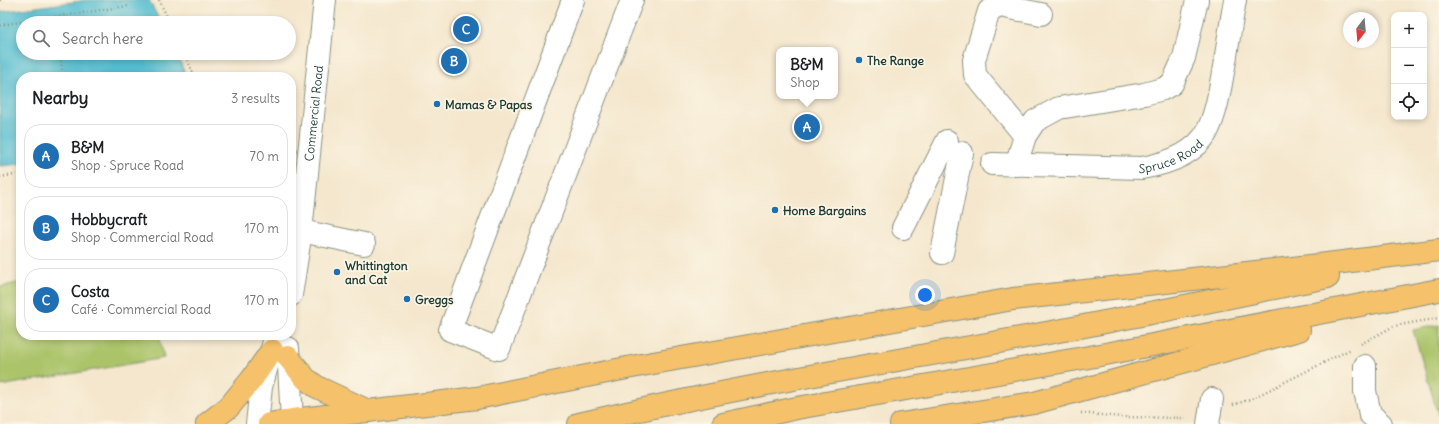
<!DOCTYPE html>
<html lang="en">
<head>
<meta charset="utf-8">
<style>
	:root { --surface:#fff; --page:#f2f2f2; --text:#202124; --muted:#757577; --line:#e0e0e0; --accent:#1f6fb2 }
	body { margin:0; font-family:Delius,sans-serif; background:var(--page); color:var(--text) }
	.controls { position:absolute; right:12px; top:12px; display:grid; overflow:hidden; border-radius:8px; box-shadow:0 2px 6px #0003 }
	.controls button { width:36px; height:36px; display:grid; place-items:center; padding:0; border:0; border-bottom:1px solid var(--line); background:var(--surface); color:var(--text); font:20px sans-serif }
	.compass { position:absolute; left:1343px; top:12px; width:36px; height:36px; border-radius:50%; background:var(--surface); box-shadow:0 2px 6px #0003; rotate:196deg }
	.you { position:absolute; left:925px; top:295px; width:14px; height:14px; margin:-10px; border:3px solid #fff; border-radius:50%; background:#1a73e8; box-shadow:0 0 0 6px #1a73e833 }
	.badge { display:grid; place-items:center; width:26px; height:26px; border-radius:50%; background:var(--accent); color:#fff; font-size:13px; font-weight:700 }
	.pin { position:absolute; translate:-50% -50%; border:2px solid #fff; box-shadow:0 1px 4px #0006 }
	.popup { position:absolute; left:776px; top:47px; width:62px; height:52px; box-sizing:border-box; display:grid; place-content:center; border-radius:8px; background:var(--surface); filter:drop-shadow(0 1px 3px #0005); font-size:13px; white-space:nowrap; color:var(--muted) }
	.popup b { font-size:15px; color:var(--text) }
	.popup::after { content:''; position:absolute; left:50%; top:100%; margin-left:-8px; border:8px solid transparent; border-top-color:var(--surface) }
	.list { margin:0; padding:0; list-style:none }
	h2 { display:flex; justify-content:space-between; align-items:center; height:52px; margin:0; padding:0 16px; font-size:17px }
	h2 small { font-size:13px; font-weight:400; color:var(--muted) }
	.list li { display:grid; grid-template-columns:26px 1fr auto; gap:12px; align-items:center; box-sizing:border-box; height:64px; margin:0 8px 8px; padding:0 8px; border:1px solid var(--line); border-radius:16px }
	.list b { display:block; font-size:15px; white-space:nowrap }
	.list p { margin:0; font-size:13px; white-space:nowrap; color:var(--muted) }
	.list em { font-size:13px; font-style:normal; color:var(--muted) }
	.icon { flex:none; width:22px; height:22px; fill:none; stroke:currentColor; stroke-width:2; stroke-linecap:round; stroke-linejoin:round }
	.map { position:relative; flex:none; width:1439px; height:424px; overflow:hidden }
	.search { position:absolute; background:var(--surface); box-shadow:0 2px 6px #0003; left:16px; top:16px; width:280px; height:44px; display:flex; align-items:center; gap:10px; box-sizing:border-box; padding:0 14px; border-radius:22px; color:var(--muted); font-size:15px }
	.panel { position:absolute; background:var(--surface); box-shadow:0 2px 6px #0003; left:16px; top:72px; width:280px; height:268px; border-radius:16px }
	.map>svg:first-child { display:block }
</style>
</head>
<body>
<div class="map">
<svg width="1439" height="424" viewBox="0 0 1439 424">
	<rect width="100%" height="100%" fill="#fcf5e5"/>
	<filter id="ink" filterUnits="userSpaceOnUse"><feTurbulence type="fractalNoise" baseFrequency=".025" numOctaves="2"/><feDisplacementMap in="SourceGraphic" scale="8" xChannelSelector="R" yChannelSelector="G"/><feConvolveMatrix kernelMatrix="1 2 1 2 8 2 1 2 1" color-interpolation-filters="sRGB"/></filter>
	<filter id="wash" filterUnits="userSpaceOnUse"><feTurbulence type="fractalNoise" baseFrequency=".012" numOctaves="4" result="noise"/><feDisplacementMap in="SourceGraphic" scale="16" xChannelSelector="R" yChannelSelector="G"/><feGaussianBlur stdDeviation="0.9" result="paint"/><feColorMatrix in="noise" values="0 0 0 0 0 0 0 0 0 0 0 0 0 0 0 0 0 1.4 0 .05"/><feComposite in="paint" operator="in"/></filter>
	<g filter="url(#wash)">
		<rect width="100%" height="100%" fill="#f4e7cd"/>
		<g fill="#abc46a" stroke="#65804f">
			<path d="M21 282V335H159L164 358 0 386V287Z"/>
			<path d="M1439 325V418L1413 330Z"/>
		</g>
		<path fill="#54bed1" stroke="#3a7e82" d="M88 0H149L161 23H23V53H176L187 77H21V164L0 166V12Z"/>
	</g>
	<g filter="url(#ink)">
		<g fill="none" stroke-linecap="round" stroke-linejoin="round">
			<g stroke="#8a9280" stroke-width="24">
				<g id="minor">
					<path d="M573 0 450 330 499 349 632 0"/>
					<path d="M1025 136 975 75 974 60 989 11 1000 6 1041 14"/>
					<path id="s1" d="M992 164 1142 168C1165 164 1194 155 1207 132 1217 112 1220 88 1224 67 1228 45 1231 22 1235 0"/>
					<path d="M1016 165 1025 136 1035 121 1059 108 1144 94 1163 89 1172 84 1184 58 1197 0"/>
					<path d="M903 228 947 141"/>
					<path d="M301 231 364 244"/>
					<path d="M942 253 962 153"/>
					<path id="s2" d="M291 295 301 231 325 0"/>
					<path d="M288 348 292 420"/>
					<path d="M1365 366V391L1370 414 1381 424"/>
					<path d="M257 424 261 387 276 335"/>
					<path d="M1208 424 1212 399"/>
				</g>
			</g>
			<g stroke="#8a9280" stroke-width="24">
				<g id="highway">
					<path d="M288 357 306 379 317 387 368 411"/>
					<path d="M207 424 229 407 252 379 272 350"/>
					<path d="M269 424 292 420 477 398 642 365 1013 299 1319 265 1439 250"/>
					<path d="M579 424C728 388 880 364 1031 336 1130 318 1229 297 1328 277"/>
					<path d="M723 424 797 408 1095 356 1439 290"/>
					<path d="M901 424 1034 403 1299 330"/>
				</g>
			</g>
			<g stroke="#8a9280" stroke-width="2.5" stroke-dasharray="1 3" stroke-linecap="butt">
				<path d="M0 0H4"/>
				<path d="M159 0 170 23"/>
				<path d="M55 17 56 23"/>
				<path d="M0 25 128 6"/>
				<path d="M60 53 63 77"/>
				<path d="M184 53 195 77"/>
				<path d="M0 177 21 174"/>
				<path d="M1361 344 1394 326 1439 318"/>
				<path d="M1233 405 1251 399 1351 349"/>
				<path d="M1081 413 1121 417 1188 418"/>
			</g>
			<use href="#minor" stroke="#fff" stroke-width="22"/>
			<use href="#highway" stroke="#f5c16b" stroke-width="22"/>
		</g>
	</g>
	<g fill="#1f6fb2" stroke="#fcf5e5" stroke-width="1.5">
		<circle cx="859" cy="60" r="4"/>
		<circle cx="437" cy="104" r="4"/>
		<circle cx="775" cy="210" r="4"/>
		<circle cx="337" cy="272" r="4"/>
		<circle cx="407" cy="299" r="4"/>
	</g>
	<g text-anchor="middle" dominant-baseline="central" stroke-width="3.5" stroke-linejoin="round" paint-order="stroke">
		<g font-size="12" font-weight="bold" fill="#1f3d34" stroke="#fcf5e5" text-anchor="start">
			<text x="867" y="60">The Range</text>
			<text x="445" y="104">Mamas &amp; Papas</text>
			<text x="783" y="210">Home Bargains</text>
			<text x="345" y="265">Whittington<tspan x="345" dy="14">and Cat</tspan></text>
			<text x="415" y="299">Greggs</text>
		</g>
		<g font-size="12" fill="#1f3d34" stroke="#fcf5e5">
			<text stroke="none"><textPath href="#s2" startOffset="183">Commercial Road</textPath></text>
			<text stroke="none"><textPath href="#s1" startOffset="181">Spruce Road</textPath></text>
		</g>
	</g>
</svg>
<div class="controls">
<button>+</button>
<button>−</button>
<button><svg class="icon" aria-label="locate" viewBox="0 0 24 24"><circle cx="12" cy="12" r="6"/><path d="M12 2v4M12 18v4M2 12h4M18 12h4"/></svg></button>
</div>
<svg class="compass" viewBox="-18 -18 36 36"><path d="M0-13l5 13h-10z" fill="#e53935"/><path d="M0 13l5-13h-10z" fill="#757577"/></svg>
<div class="you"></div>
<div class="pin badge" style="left:807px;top:127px">A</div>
<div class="popup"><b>B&amp;M</b>Shop</div>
<div class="pin badge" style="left:454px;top:61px">B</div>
<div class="pin badge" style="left:466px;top:29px">C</div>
<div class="search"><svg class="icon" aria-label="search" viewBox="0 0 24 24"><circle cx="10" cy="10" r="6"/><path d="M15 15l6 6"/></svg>Search here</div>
<section class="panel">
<h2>Nearby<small>3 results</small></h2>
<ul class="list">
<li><span class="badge">A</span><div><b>B&amp;M</b><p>Shop · Spruce Road</p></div><em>70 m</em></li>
<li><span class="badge">B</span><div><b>Hobbycraft</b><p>Shop · Commercial Road</p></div><em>170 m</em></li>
<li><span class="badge">C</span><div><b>Costa</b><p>Café · Commercial Road</p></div><em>170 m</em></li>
</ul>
</section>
</div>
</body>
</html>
